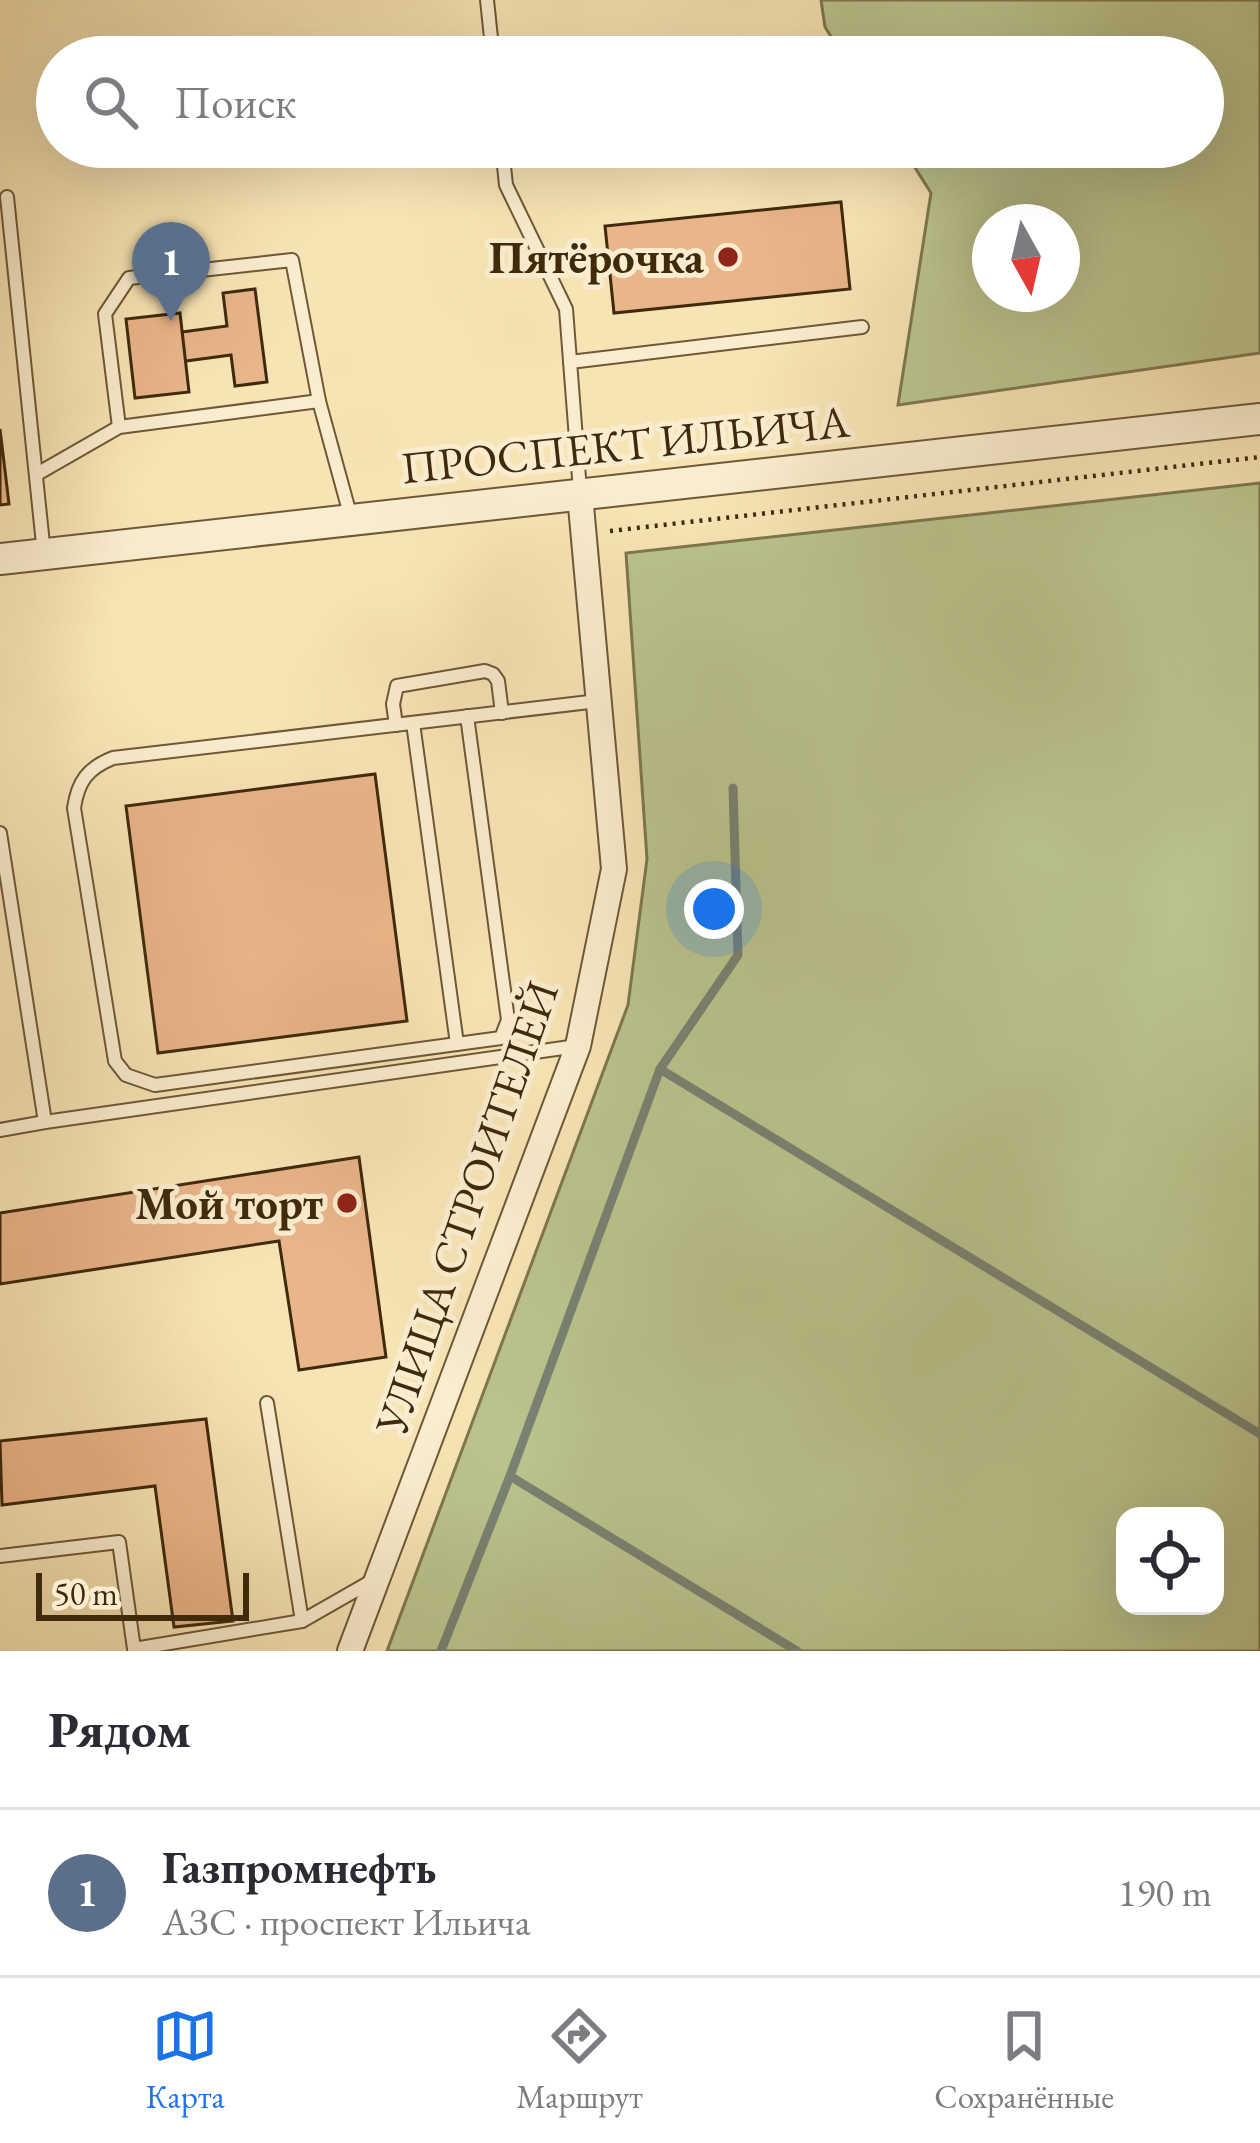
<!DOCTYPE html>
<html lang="ru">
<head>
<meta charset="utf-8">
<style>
	:root { --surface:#fff; --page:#f7f7f7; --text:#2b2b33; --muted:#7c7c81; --line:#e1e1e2; --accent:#1a73e8 }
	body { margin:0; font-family:"EB Garamond",serif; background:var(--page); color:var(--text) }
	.controls { position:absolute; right:36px; bottom:36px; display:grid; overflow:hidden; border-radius:24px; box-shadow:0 12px 48px #0002 }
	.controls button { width:108px; height:108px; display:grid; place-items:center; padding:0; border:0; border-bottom:3px solid var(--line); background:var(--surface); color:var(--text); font:60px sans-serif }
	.compass { position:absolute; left:972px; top:204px; width:108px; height:108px; border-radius:50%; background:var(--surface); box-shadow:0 12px 48px #0002; rotate:172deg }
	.scale { position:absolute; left:36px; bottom:30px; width:213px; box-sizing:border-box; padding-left:12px; border:6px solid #402a0c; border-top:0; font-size:33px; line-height:42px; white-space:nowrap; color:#402a0c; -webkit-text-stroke:9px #faedcf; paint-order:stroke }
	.you { position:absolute; left:714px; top:909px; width:42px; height:42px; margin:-30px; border:9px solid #fff; border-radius:50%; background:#1a73e8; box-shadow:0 0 0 18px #1a73e833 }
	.badge { display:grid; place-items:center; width:78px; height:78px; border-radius:50%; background:var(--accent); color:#fff; font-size:39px; font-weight:700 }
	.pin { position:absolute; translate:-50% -99px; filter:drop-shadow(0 3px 6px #0008) }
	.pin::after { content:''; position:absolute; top:63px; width:42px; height:36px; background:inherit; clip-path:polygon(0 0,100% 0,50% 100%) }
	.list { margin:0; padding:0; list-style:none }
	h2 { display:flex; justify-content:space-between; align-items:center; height:156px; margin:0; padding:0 48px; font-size:51px }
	h2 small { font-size:39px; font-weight:400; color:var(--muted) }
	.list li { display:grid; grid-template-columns:78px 1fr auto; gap:36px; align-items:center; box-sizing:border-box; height:168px; padding:0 48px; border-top:3px solid var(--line) }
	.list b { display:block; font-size:45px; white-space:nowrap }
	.list p { margin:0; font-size:39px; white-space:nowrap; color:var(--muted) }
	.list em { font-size:39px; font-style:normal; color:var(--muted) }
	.icon { flex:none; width:66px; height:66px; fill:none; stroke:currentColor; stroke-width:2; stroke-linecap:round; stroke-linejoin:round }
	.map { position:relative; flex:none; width:1260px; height:1651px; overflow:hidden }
	.search { position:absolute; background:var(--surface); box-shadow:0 12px 48px #0002; left:36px; right:36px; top:36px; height:132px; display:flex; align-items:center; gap:30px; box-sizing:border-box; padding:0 42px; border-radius:66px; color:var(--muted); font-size:45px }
	.sheet { height:324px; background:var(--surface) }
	nav { display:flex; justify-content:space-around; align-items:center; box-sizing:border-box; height:168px; border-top:3px solid var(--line); background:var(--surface); font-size:33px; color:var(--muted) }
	nav a { display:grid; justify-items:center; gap:6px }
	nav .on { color:var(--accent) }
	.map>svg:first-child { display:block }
</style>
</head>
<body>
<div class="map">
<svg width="1260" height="1651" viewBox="0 0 1260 1651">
	<rect width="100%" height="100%" fill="#f7e4b5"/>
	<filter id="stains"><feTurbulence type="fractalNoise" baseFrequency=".00167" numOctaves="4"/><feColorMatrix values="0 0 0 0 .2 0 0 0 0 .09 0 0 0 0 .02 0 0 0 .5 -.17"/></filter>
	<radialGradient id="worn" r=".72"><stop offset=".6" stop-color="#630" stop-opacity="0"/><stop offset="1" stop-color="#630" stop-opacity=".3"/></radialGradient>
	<g fill="#bbc48e" stroke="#7e774d" stroke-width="3" fill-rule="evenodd">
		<path d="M821 0H1260V353L898 405 931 193 902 147H1203V57H844L825 27ZM1062 222V294H990V222Z"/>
		<path d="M1260 483V1651H387L628 1005 647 859 626 553ZM1215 1516V1606H1125V1516Z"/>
	</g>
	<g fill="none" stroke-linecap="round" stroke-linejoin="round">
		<g stroke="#798272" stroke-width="9">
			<path d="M660 1069 1260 1434"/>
			<path d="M510 1476 797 1651"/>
			<path d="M441 1651 510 1476 660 1069 738 955 733 788"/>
		</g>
	</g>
	<g fill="#e9b58a" stroke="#402a0c" stroke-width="3">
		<path d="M841 202 850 289 614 313 605 226Z"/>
		<path d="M255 289 267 382 235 386 231 355 171 363 167 334 227 326 223 293Z"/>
		<path d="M180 313 189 392 135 398 126 319Z"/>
		<path d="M0 429 9 504 0 505Z"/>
		<path d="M375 774 407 1021 158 1053 126 806Z"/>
		<path d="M359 1157 386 1357 299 1370 279 1241 0 1284V1213Z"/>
		<path d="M206 1419 233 1621 174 1627 155 1486 2 1505 0 1441Z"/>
	</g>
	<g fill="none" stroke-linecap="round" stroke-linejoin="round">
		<g stroke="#6e5836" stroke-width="16">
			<g id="service">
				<path d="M487 0 493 57"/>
				<path d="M502 147 506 185 566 309 580 491"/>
				<path d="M7 197 44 554"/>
				<path d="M570 362 862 327"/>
				<path d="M119 427 105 314 129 278 292 260 319 401"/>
				<path d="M37 474 119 427 319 401 351 518"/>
				<path d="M467 716 508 1020 501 1038 155 1085 126 1075 115 1061 74 808C78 781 88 768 113 758L598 701"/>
				<path d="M413 723 457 1044"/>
				<path d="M396 725 393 704 397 686 485 671 493 674 498 681 502 713"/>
				<path d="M0 833 45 1122 577 1046"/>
				<path d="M0 1130 45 1122"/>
				<path d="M267 1403 302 1621"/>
				<path d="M0 1556 119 1542 134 1649 302 1621 372 1581"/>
			</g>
		</g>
		<g stroke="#6e5836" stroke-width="28">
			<path id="minor" d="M350 1651 578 1046 614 869 580 495"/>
		</g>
		<g stroke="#6e5836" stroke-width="34">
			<path id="tertiary" d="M0 559 1260 419"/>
		</g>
		<path stroke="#402a0c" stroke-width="4.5" stroke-dasharray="3 6" stroke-linecap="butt" d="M610 531 1260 457"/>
		<use href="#service" stroke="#faedcf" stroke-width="12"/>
		<use href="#minor" stroke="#faedcf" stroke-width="24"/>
		<use href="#tertiary" stroke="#faedcf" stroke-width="30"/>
	</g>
	<g fill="#8f2418" stroke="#faedcf" stroke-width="4.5">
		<circle cx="728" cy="257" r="12"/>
		<circle cx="347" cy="1203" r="12"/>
	</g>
	<g text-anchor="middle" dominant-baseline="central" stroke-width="10" stroke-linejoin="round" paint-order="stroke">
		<g font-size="45" font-weight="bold" fill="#402a0c" stroke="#faedcf" text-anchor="end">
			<text x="704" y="257">Пятёрочка</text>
			<text x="323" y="1203">Мой торт</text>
		</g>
		<g font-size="45" fill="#402a0c" stroke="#faedcf">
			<text transform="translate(625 444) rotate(-6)">ПРОСПЕКТ ИЛЬИЧА</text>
			<text transform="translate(466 1208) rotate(-71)">УЛИЦА СТРОИТЕЛЕЙ</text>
		</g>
	</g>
	<rect width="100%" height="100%" filter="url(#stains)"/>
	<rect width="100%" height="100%" fill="url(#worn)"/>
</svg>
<div class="controls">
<button><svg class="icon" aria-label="locate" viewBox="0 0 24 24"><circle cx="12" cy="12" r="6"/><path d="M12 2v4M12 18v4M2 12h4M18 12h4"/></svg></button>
</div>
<svg class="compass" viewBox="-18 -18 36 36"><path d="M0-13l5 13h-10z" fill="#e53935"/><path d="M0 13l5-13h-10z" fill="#7c7c81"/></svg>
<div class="scale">50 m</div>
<div class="you"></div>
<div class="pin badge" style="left:171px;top:321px;background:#5c6f8a">1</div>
<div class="search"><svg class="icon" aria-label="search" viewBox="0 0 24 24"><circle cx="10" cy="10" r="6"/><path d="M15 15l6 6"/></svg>Поиск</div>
</div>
<section class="sheet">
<h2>Рядом<small></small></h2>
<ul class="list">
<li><span class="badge" style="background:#5c6f8a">1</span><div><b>Газпромнефть</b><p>АЗС · проспект Ильича</p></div><em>190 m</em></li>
</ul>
</section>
<nav>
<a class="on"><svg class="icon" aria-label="map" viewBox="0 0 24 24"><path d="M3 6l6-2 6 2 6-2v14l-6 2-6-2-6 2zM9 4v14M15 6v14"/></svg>Карта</a>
<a><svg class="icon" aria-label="directions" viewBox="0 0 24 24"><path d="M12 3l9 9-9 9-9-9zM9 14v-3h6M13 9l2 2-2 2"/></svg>Маршрут</a>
<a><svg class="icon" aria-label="saved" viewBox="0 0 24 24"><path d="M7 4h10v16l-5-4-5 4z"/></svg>Сохранённые</a>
</nav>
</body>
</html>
